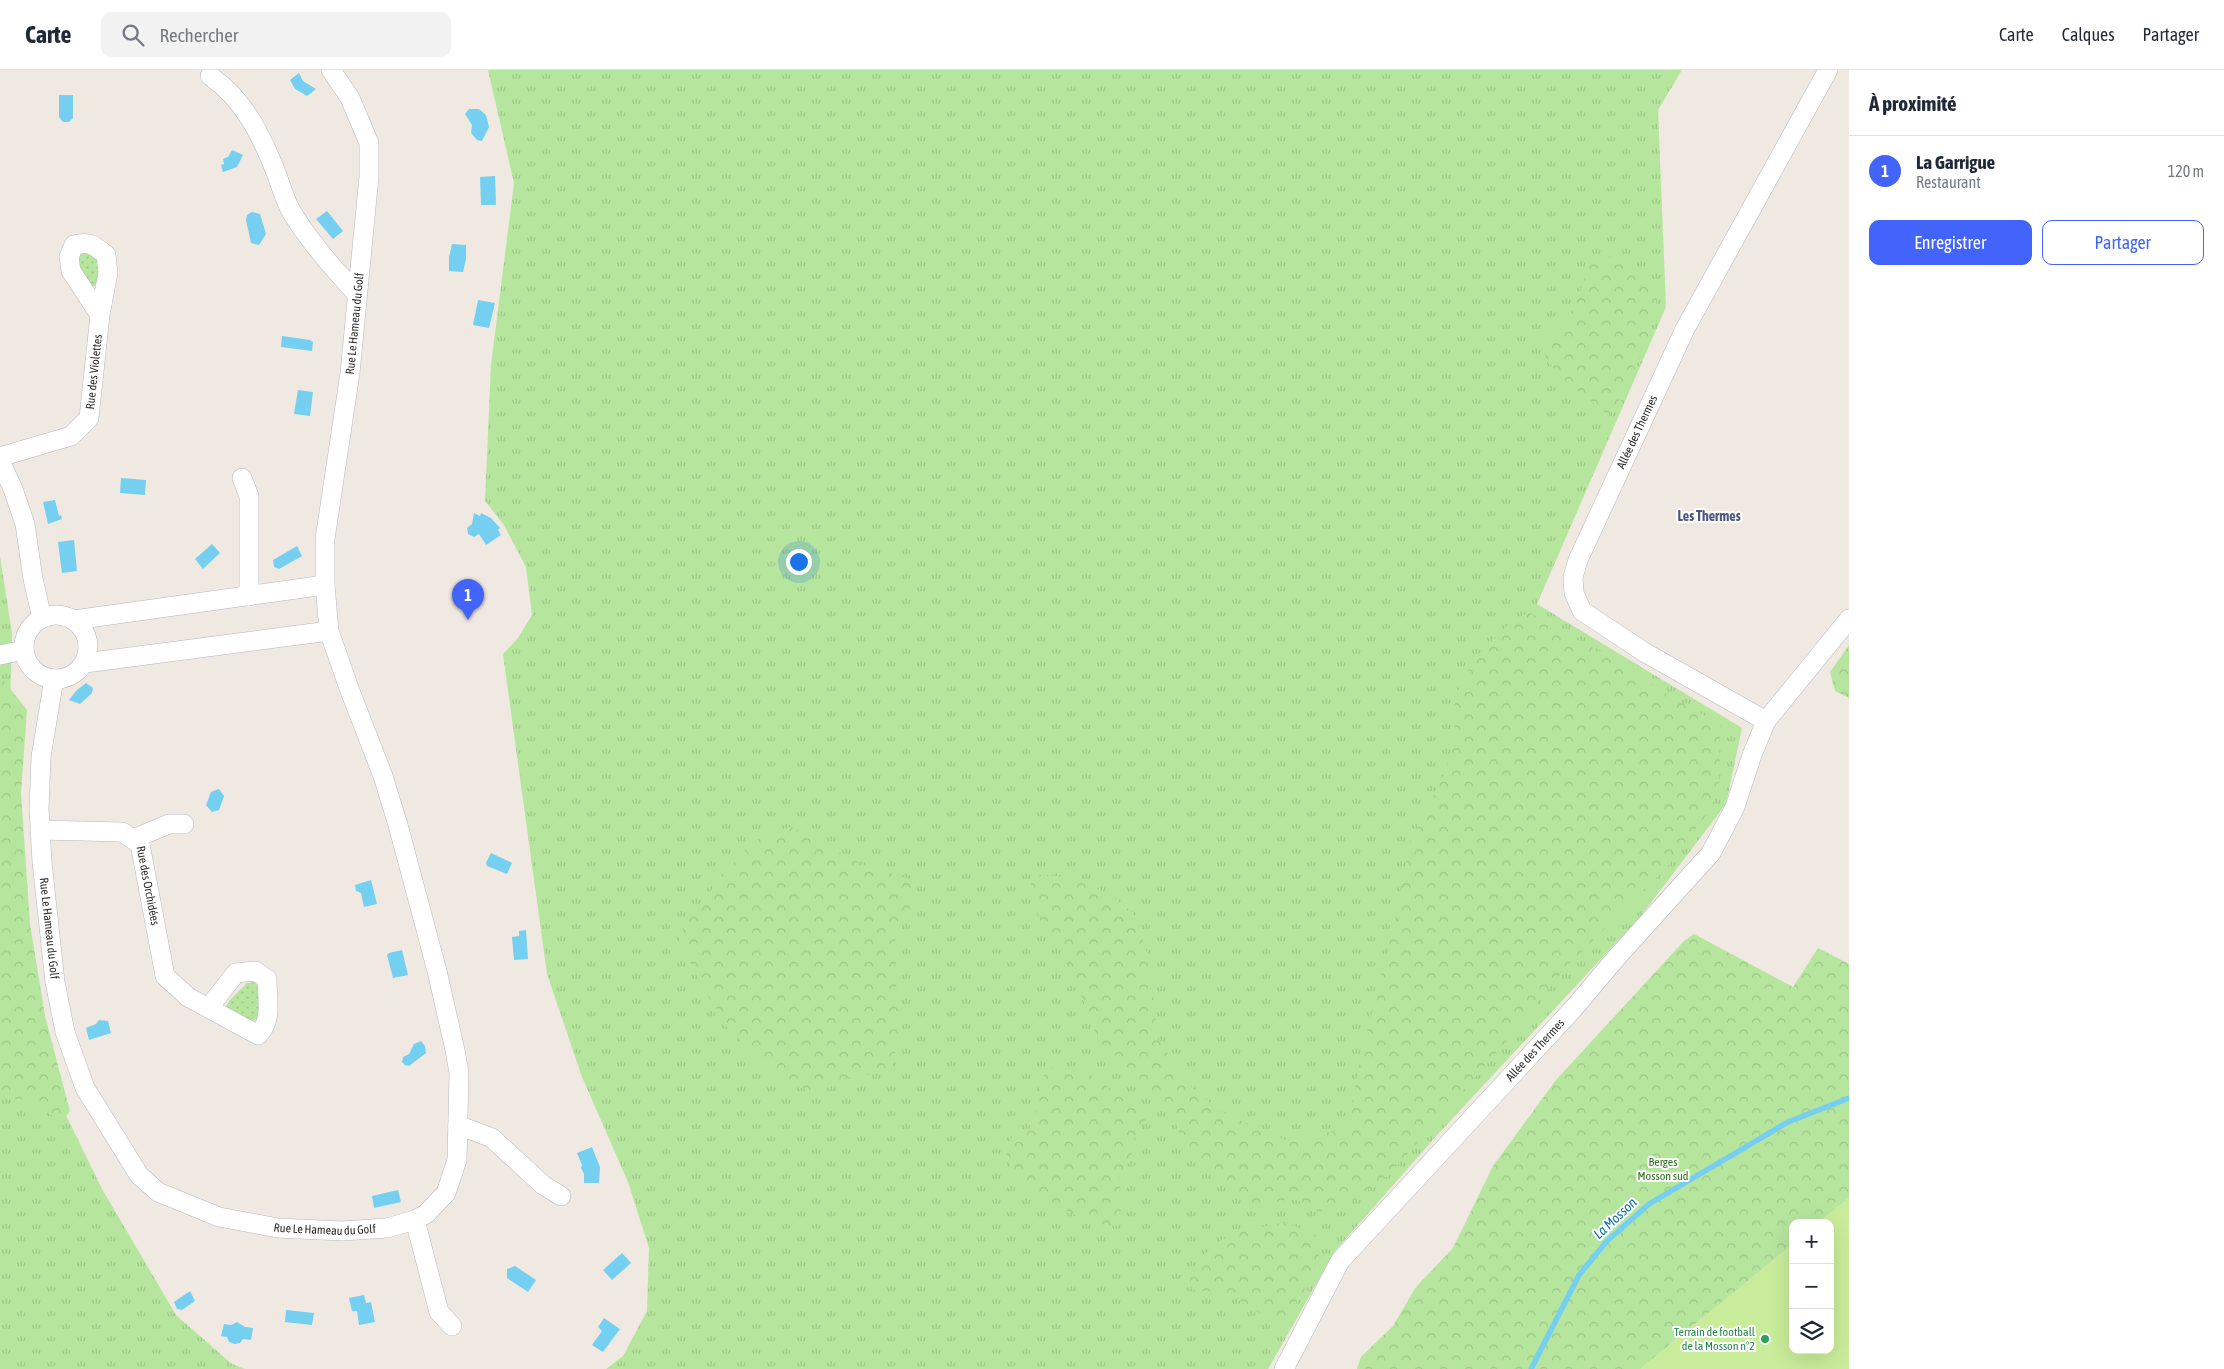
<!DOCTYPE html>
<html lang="fr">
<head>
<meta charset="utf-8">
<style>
	:root { --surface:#fff; --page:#f2f2f3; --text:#1f2937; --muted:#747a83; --line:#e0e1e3; --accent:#4264fb }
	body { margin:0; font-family:"Asap Condensed",sans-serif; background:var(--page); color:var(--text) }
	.controls { position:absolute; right:15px; bottom:15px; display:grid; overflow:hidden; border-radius:10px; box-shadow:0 5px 20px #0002 }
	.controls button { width:45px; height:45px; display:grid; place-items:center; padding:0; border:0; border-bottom:1px solid var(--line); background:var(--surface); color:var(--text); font:25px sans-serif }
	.you { position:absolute; left:798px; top:491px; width:18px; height:18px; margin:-12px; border:4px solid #fff; border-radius:50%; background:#1a73e8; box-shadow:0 0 0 8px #1a73e833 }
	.badge { display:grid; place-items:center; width:32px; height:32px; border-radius:50%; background:var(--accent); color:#fff; font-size:16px; font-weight:700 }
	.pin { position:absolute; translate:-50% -41px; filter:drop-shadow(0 1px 2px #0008) }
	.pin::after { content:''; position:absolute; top:26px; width:18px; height:15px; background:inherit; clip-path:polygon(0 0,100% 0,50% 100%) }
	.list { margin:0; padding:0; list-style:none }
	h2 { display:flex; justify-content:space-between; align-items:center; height:65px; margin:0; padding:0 20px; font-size:21px }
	h2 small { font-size:16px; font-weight:400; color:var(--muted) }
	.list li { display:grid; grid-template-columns:32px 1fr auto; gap:15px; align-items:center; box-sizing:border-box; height:70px; padding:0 20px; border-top:1px solid var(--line) }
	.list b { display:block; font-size:19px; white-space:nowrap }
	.list p { margin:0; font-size:16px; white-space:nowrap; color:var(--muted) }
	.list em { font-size:16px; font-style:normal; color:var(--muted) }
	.actions { display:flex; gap:10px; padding:15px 20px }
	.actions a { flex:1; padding:11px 0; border:1px solid var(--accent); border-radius:10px; text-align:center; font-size:18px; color:var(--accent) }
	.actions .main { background:var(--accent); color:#fff }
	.icon { flex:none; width:28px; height:28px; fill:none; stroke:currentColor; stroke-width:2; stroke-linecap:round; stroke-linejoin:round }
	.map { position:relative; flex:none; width:1849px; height:1299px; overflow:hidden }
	header { display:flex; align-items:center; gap:30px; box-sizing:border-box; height:70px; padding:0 25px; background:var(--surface); border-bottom:1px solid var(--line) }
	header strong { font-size:24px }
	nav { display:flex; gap:28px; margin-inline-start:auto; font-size:18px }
	.search { width:350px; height:45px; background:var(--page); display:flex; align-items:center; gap:12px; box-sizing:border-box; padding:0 18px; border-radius:10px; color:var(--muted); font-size:19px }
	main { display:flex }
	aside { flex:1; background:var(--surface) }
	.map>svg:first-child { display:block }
</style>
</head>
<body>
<header>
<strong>Carte</strong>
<div class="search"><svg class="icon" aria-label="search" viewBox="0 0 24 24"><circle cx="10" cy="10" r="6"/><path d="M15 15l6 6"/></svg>Rechercher</div>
<nav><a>Carte</a><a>Calques</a><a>Partager</a></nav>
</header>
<main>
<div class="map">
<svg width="1849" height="1299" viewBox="0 0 1849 1299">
	<defs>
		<pattern id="grass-tufts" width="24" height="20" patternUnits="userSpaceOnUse" patternTransform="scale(1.25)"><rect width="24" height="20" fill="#b6e59e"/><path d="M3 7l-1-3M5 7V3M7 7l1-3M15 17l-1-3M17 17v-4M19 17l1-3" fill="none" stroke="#9dc588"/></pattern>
		<pattern id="forest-crowns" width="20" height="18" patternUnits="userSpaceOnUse" patternTransform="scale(1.25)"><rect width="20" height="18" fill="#b6e59e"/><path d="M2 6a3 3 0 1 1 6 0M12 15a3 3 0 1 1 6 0" fill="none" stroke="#9dc588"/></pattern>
		<pattern id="park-dots" width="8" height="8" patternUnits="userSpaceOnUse" patternTransform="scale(1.25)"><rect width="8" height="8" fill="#b6e59e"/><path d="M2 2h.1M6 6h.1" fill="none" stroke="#9dc588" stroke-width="1.8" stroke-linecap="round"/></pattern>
	</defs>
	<rect width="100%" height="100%" fill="#efe9e1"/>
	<g fill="url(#grass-tufts)">
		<path d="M488 0H1682L1658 40 1666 237 1537 534 1742 658 1726 734 1640 847 1439 1063 1335 1181 1268 1299H606L623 1286 647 1241 649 1178 628 1112 582 1007 547 904 503 584 518 568 532 545 526 497 504 455 485 431 491 295 514 113Z"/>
		<path d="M0 486 12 564 10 641 16 809 60 1033 102 1119 176 1245 232 1294 245 1299H0Z"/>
	</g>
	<g fill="url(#forest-crowns)">
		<path d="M1607 186C1625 191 1652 204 1656 225 1660 251 1625 325 1609 346L1556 303 1545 285V270L1569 246 1576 233 1590 193Z"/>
		<path d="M1528 542 1621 593 1674 629 1720 654 1719 721 1708 743 1666 798 1569 894 1500 979 1389 1105 1337 1142 1317 1141 1292 1128 1272 1134H1246L1182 1072 1173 1044 1134 1007 1125 993 1099 973 1070 895 1050 858 1042 855 1031 827V804L1068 807 1110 824 1134 844 1149 889 1158 969 1188 1014 1220 1041 1288 1071 1348 1058 1359 993 1394 855 1410 772 1440 714 1454 675 1455 626 1474 589 1510 553Z"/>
		<path d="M1849 575V628L1835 621 1830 602Z"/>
		<path d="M0 606 27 640 21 723 30 854 45 946 70 1041 63 1050 40 1040 24 1029H0Z"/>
		<path d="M791 757 862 794 912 810 911 836 894 871 895 907 901 953 891 1001 841 1009 810 1022 773 1005 726 956 700 912 679 870 686 848 704 835 716 811 754 771Z"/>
		<path d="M1694 864 1793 917 1818 878 1849 894V1128L1818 1153H1793V1174L1640 1299H1357L1361 1287 1393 1256 1416 1217 1453 1178 1493 1096 1556 1010 1684 871Z"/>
		<path d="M1047 996 1089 1004 1148 1045 1135 1067 1131 1088 1119 1109 1122 1134 1118 1156 1091 1153 1055 1135 1027 1115 1011 1098 1005 1077 1017 1060 1031 1061 1039 1021Z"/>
		<path d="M1284 1152 1318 1166 1324 1173 1303 1223 1287 1246 1278 1249 1261 1244 1227 1223 1192 1220 1189 1207C1213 1162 1240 1163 1284 1152Z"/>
	</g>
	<g fill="url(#park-dots)">
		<path d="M89 181 99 190 98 215 89 217 77 193 80 185Z"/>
		<path d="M256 912 260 916V944L257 949 250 952 225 940 229 931 247 913Z"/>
	</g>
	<path fill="#c9ec9a" d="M1849 1128V1299H1640L1793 1174V1280H1830V1153H1818Z"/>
	<g fill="#75cff0">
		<path d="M299 3 303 11 316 19 307 26 295 19 290 10Z"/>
		<path d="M59 25H73V48L69 52H63L59 47Z"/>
		<path d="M469 39H479L486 45 489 57 482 71 477 70 471 63 472 55 465 44Z"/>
		<path d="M232 80 243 85 237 97 223 102 221 95 224 94 223 89 228 87Z"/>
		<path d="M495 106 496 135H481L480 107Z"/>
		<path d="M327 141 343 161 333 169 316 149Z"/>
		<path d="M252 142 260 144 266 164 259 175 251 173 246 150 247 145Z"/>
		<path d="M452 174 466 175V189L463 202 449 201V187Z"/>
		<path d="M478 230 495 233 489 258 473 255Z"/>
		<path d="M282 266 310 270 313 272 312 281 281 277Z"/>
		<path d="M298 320 313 322 310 346 294 344Z"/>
		<path d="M121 408 146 410 145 425 120 423Z"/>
		<path d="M55 430 59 446 61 445 62 449 48 454 43 432Z"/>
		<path d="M474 443 480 446 481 443 491 448 500 458 498 460 501 465 486 475 479 464 474 467 468 464 467 458 472 454Z"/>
		<path d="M74 470 77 501 62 503 58 472Z"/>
		<path d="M212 474 220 483 203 499 195 489Z"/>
		<path d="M297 476 302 486 279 499 274 497 273 490Z"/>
		<path d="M86 613 93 618 92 623 80 634 69 630 76 621Z"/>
		<path d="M219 719 224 726 219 740 212 742 206 735 211 722Z"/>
		<path d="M491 783 512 793 507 804 487 796 486 793Z"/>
		<path d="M371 810 377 834 364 837 361 823 356 821 355 815Z"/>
		<path d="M526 860 528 889 514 890 512 867 519 866V861Z"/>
		<path d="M402 880 408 905 393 908 387 885 389 883Z"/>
		<path d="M99 950 108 951 111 963 89 970 86 958 96 954Z"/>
		<path d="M421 971 425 976 426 983 409 996 405 995 402 992 403 987 409 984 414 974Z"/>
		<path d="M592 1077 600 1097 599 1113H584V1104L581 1098 582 1095 577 1083Z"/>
		<path d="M398 1120 401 1132 374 1138 372 1126Z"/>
		<path d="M622 1183 631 1193 612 1210 603 1200Z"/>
		<path d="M515 1196 536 1210 528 1222 507 1208V1199Z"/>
		<path d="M190 1221 195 1231 182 1240 177 1239 174 1232Z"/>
		<path d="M364 1225 366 1233 371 1232 375 1252 359 1255 357 1241H352L349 1228Z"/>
		<path d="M286 1240 314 1243 312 1255 285 1252Z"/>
		<path d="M604 1248 620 1259 603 1282 592 1275 602 1261 598 1257Z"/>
		<path d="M237 1252 245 1257 253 1258 251 1270 243 1269 240 1273 235 1274 229 1272 227 1267 221 1266 224 1254 231 1255Z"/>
	</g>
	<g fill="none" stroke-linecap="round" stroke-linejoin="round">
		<path stroke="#75cff0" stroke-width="5.5" d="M1531 1299 1579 1205 1607 1171 1649 1134 1788 1052 1849 1028"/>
		<g stroke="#b4b7c1" stroke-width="20">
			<g id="minor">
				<path d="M1828 0 1685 259 1578 490 1573 507 1574 523 1582 541 1644 582 1766 651 1849 549"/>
				<path d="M210 6C245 30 262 67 277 105 281 117 285 130 291 141 309 171 333 198 357 224"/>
				<path id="s1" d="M0 387 71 366 89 348 100 245 108 203 106 185C94 175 89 171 74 175L69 187 71 201 100 245"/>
				<path d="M0 391 13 419 25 454 33 509 42 548"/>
				<path d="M242 408 249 426V526"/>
				<circle cx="56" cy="577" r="32"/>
				<path d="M74 550 325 515"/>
				<path d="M0 585 24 580"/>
				<path d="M85 593 329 561"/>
				<path id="s2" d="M54 609 41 687 39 739 42 792 55 912 65 962 85 1018 139 1105 158 1122 219 1147 278 1158 342 1161 387 1158 415 1150 426 1144 446 1123 457 1090 459 1003 455 980 437 901 398 755 383 706 350 621 329 561 325 515V469L350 303 369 106V73L350 28 331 0"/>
				<path id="s3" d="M40 760 122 762 140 774 165 906 188 927 258 965C273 951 267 928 267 909L255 901 236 903 209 937"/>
				<path d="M133 769 169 754H184"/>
				<path d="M458 1055 492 1068 543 1115 561 1126"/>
				<path d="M415 1150 439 1242 452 1256"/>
				<path id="s4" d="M1284 1299 1340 1191 1574 938 1617 887 1711 783 1735 737 1752 685 1766 651"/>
			</g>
		</g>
		<use href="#minor" stroke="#fff" stroke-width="19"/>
	</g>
	<circle fill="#2e9e5b" stroke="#fff" stroke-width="2" cx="1765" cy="1269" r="5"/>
	<g text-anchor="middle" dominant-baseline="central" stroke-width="4" stroke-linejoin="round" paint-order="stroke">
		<g font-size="12" fill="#2e2e2e" stroke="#fff">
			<text stroke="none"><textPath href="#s2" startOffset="1742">Rue Le Hameau du Golf</textPath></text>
			<text stroke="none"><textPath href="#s1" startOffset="146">Rue des Violettes</textPath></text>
			<text transform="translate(1637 362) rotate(-65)">Allée des Thermes</text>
			<text stroke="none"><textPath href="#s3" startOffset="146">Rue des Orchidées</textPath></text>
			<text stroke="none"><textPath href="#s2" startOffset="251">Rue Le Hameau du Golf</textPath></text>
			<text stroke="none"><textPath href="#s4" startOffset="409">Allée des Thermes</textPath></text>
			<text stroke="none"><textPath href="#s2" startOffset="716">Rue Le Hameau du Golf</textPath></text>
		</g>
		<g font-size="12" fill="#2c6e1b" stroke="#fff">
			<text x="1663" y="1092">Berges<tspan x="1663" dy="14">Mosson sud</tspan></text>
		</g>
		<g font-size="12" fill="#27864d" stroke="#fff" text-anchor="end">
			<text x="1755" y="1262">Terrain de football<tspan x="1755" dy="14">de la Mosson n°2</tspan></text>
		</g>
		<g font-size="14" font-weight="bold" fill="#4d5680" stroke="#fff">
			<text x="1709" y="446">Les Thermes</text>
		</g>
		<g font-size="14" font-style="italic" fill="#0d6fa3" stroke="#fff">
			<text transform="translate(1615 1148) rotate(-43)">La Mosson</text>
		</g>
	</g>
</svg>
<div class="controls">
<button>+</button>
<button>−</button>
<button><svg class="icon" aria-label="layers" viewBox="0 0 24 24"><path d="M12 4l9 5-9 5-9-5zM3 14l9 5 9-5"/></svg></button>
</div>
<div class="you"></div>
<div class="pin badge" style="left:468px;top:550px">1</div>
</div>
<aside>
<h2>À proximité<small></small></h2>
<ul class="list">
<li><span class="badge">1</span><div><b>La Garrigue</b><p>Restaurant</p></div><em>120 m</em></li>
</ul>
<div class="actions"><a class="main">Enregistrer</a><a>Partager</a></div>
</aside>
</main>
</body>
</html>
